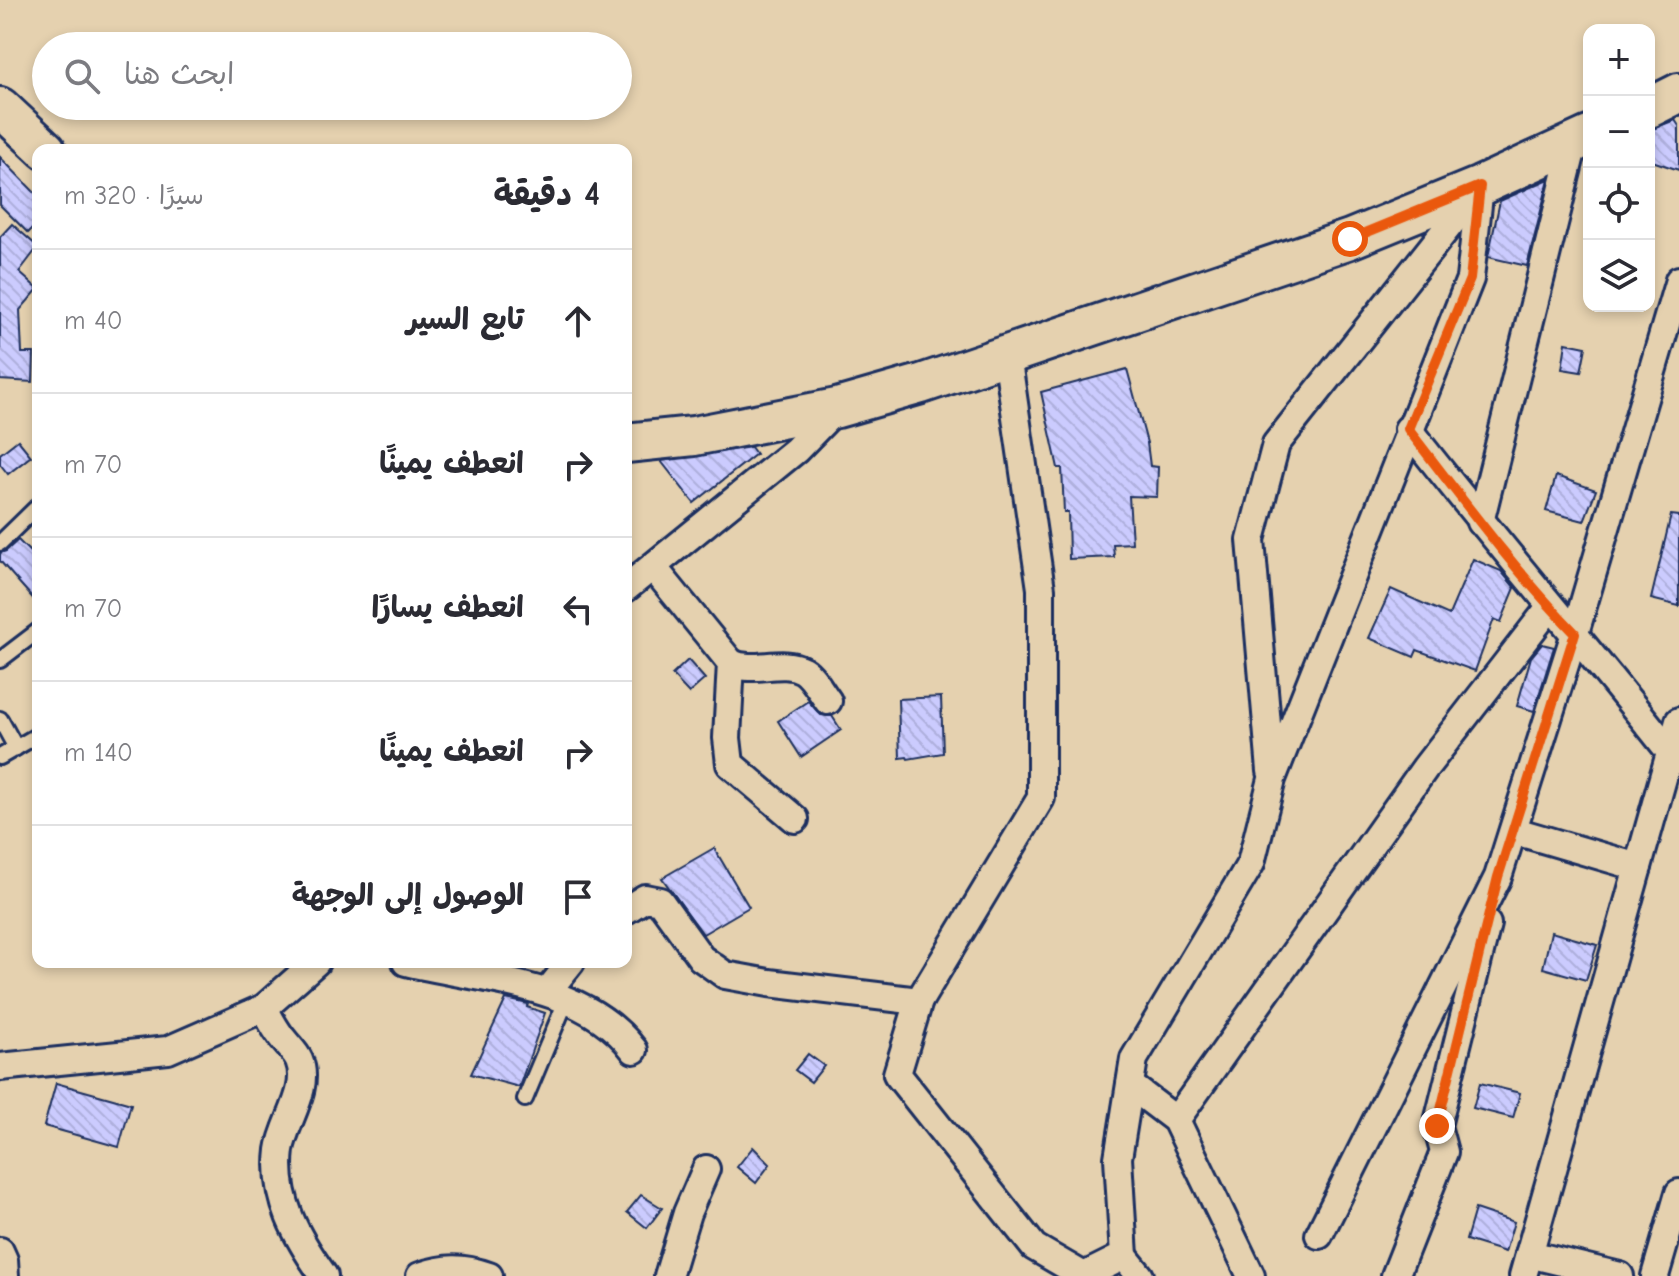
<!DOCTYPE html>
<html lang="ar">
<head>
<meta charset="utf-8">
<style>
	:root { --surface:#fff; --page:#f2f2f3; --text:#2b2b33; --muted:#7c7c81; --line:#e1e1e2 }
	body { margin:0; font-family:"Comic Neue","Playpen Sans Arabic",sans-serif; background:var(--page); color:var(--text); direction:rtl }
	.controls { position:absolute; right:24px; top:24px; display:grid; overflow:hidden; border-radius:16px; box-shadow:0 4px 12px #0003 }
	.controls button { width:72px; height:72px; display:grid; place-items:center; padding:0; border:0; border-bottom:2px solid var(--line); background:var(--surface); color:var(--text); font:40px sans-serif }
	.stop { position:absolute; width:24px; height:24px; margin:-18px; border:6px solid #ea580c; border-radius:50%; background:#fff }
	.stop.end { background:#ea580c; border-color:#fff; box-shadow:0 2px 8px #0008 }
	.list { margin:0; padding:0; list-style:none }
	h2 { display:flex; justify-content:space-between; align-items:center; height:104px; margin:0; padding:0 32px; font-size:34px }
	h2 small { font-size:26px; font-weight:400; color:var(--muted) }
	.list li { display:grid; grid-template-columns:52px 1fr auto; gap:24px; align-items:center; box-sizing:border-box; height:144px; padding:0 32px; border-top:2px solid var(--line) }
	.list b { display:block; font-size:30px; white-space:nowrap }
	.list em { font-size:26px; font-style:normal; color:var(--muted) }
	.icon { flex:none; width:44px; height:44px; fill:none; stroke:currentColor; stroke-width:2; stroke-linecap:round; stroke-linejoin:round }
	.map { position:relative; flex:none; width:1679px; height:1276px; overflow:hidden; direction:ltr }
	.search { position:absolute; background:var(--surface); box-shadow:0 4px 12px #0003; left:32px; top:32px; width:600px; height:88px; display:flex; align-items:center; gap:20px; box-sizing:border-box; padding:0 28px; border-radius:44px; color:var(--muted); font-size:30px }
	.panel { position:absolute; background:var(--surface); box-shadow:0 4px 12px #0003; left:32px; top:144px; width:600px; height:824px; border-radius:16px; direction:rtl }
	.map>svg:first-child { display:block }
</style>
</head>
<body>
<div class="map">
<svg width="1679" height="1276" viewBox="0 0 1679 1276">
	<defs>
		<pattern id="building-back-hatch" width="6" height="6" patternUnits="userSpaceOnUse" patternTransform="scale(2)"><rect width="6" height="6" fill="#cbcbfe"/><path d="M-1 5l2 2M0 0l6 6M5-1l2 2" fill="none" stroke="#aeafdc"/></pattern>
	</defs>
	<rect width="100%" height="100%" fill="#e5d1af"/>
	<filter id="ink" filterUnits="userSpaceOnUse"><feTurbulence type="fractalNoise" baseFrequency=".0125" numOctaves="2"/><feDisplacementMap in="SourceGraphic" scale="16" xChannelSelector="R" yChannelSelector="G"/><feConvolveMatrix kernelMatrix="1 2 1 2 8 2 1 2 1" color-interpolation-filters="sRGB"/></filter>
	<g filter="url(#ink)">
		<g fill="url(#building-back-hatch)" stroke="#1b2f5e" stroke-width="2">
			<path d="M1675 120 1679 126V170L1649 160V130Z"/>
			<path d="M0 157 38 196V223L28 233 0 205Z"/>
			<path d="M1549 179 1527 266 1488 257 1500 201Z"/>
			<path d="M12 224 38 247 19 272 38 289 20 310 22 353H34L33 382 0 380V237Z"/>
			<path d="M1566 343 1586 347 1581 372 1562 369Z"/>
			<path d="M1127 369 1147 443 1150 466 1158 467 1157 497 1129 496 1132 543 1113 544 1114 557 1069 559 1068 512H1064L1062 468H1058L1041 392Z"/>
			<path d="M18 440 31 456 8 474 0 464V454Z"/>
			<path d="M751 447 756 454 694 503 661 461Z"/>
			<path d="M1556 476 1596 490 1584 521 1546 511Z"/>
			<path d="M1671 515 1679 516V606L1651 599Z"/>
			<path d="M18 540 38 560V604L0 561V553L6 551Z"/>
			<path d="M1473 559 1501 571 1515 588 1501 622 1494 619 1475 671 1417 650 1414 657 1369 638 1391 589 1449 615Z"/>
			<path d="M1542 644 1554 647 1534 711 1517 706 1531 657Z"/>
			<path d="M688 660 705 679 689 693 672 675Z"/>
			<path d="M941 697 943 753 908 759 907 757 900 758 898 699Z"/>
			<path d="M808 701 821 715 832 716 841 730 801 757 778 721Z"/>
			<path d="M714 848 749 907 703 934 662 878Z"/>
			<path d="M1551 932 1597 945 1586 980 1543 968Z"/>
			<path d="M506 999 528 1004 527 1007 545 1013 519 1087 471 1074Z"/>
			<path d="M808 1054 824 1066 811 1082 795 1070Z"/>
			<path d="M56 1083 131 1104 119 1147 44 1126Z"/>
			<path d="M1480 1083 1520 1093 1513 1118 1473 1108Z"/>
			<path d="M753 1147 770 1164 756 1183 737 1167Z"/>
			<path d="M641 1195 662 1208 647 1228 627 1212Z"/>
			<path d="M1475 1209 1514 1222 1505 1252 1466 1240Z"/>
		</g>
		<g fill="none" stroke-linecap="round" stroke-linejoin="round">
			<g stroke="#1b2f5e" stroke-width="20">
				<g id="lane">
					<path d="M0 543 38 506"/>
					<path d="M0 660 38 631"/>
					<path d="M0 719 16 748"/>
					<path d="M0 757 38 735"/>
					<path d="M525 1099 566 1001"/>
				</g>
			</g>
			<g stroke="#1b2f5e" stroke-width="32">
				<g id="street">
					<path d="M1007 355 1041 589V798L919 1001 897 1074 1034 1247 1084 1276 1124 1256 1118 1158 1134 1059 1251 863 1272 779 1470 279 1480 186"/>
					<path d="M1408 429C1493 539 1584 643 1670 752L1679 755"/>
					<path d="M1480 522 1574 143"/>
					<path d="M653 567 731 663 727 738 730 764 795 819"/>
					<path d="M626 588 796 450 837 408"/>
					<path d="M731 663C754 674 781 658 803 670 813 676 821 692 828 701"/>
					<path d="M1271 771 1251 540 1276 444 1478 189"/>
					<path d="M1515 831 1638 867"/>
					<path d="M626 910 645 898 660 901 701 958 725 975 769 983 919 1001"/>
					<path d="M406 962C482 981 583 982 634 1050"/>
					<path d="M547 992 571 962"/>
					<path d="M264 1008C269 1017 274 1027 280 1035 285 1043 295 1051 299 1060 311 1089 284 1122 280 1150 274 1199 297 1238 324 1276"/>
					<path d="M0 1067 168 1050 264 1008 316 962"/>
					<path d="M1130 1085 1176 1120 1251 1276"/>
					<path d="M1176 1120 1425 768 1550 607"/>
					<path d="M1319 1235 1498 877 1575 633 1679 280"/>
					<path d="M0 1251 4 1260 5 1276"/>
					<path d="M1529 1254 1620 1276"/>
					<path d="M1124 1256 1140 1276"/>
					<path d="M420 1276C445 1267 463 1267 489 1276"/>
					<path d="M668 1276 687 1213 706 1169"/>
					<path d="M1395 1276 1444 1152 1437 1126 1487 924"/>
					<path d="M1523 1276 1679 721"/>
					<path d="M1655 1276 1679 1193"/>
				</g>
			</g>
			<g stroke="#1b2f5e" stroke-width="44">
				<g id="secondary">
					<path d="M0 107 46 150"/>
					<path d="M1649 108 1679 93"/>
					<path d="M626 443 694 436 837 408 921 384 1350 239 1480 186 1589 136"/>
				</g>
			</g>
			<use href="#lane" stroke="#e5d1af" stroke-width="14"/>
			<use href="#street" stroke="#e5d1af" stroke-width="26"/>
			<use href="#secondary" stroke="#e5d1af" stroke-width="38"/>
		</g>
	</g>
	<g fill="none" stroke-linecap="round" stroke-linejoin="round" filter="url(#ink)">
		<path stroke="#ea580c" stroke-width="10" d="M1350 239 1480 186 1470 279 1408 429C1462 499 1514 570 1575 633L1498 877 1437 1126"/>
	</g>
</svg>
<div class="controls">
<button>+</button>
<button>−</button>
<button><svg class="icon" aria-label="locate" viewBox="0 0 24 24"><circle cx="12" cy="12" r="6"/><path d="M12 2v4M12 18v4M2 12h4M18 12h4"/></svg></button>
<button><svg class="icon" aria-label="layers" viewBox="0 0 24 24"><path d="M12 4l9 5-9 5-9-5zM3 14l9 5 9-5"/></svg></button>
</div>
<div class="stop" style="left:1350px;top:239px"></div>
<div class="stop end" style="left:1437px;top:1126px"></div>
<div class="search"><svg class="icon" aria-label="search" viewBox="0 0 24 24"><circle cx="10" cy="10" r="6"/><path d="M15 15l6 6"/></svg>ابحث هنا</div>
<section class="panel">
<h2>4 دقيقة<small>سيرًا · 320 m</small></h2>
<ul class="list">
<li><svg class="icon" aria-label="ahead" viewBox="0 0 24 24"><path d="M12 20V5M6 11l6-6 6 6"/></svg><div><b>تابع السير</b></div><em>40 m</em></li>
<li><svg class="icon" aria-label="right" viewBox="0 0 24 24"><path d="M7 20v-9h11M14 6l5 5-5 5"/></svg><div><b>انعطف يمينًا</b></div><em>70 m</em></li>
<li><svg class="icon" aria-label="left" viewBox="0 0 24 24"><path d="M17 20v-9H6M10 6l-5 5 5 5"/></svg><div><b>انعطف يسارًا</b></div><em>70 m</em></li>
<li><svg class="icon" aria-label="right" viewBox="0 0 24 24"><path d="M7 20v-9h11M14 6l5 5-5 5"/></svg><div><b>انعطف يمينًا</b></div><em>140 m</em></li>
<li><svg class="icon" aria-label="arrive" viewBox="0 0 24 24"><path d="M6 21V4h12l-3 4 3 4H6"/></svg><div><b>الوصول إلى الوجهة</b></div></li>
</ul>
</section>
</div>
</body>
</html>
